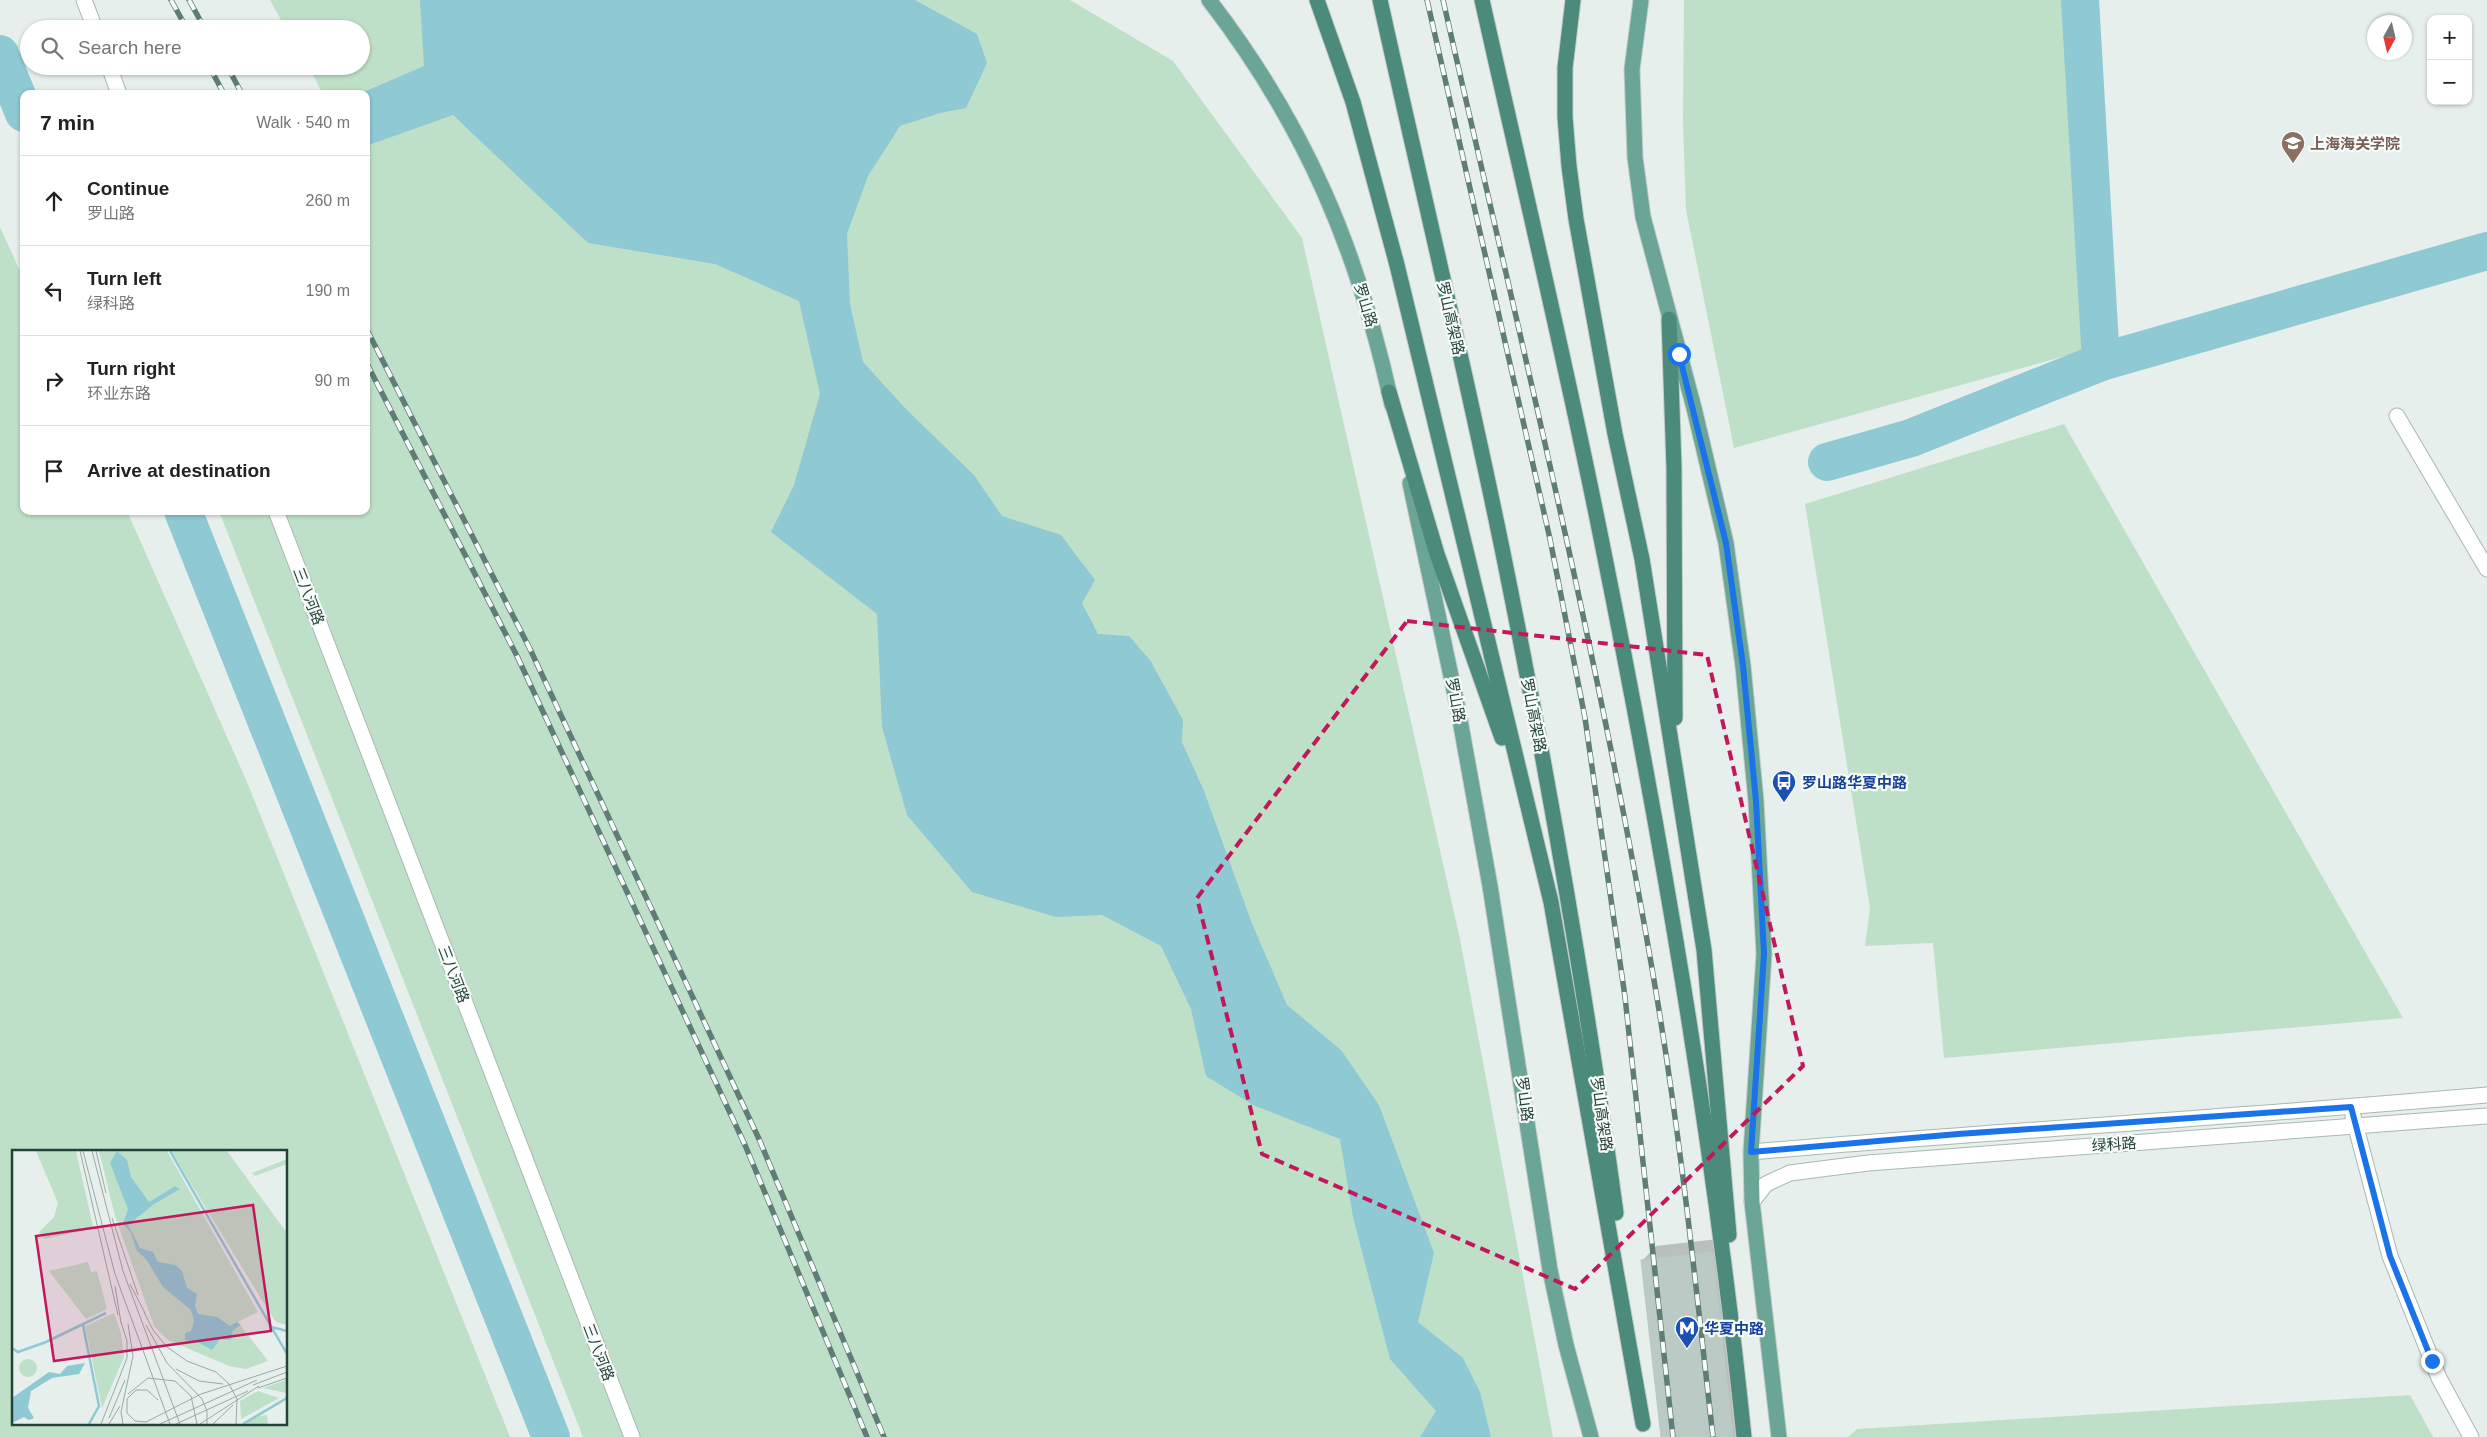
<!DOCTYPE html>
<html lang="en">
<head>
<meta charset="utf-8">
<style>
	:root { --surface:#fff; --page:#f2f2f2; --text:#222; --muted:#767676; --line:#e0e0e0 }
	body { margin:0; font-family:Helvetica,"Noto Sans SC",sans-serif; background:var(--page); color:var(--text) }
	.controls { position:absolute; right:15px; top:15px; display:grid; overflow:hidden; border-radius:10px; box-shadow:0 1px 4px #0004 }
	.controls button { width:45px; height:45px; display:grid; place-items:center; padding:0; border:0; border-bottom:1px solid var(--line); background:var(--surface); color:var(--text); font:25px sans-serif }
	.compass { position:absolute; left:2367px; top:15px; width:45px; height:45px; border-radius:50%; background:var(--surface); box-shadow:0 1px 4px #0004; rotate:188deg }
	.stop { position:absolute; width:15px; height:15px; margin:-11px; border:4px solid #1a73e8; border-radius:50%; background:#fff }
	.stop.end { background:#1a73e8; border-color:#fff; box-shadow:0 1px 5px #0008 }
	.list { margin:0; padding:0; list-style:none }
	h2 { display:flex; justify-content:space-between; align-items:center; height:65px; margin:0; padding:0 20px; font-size:21px }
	h2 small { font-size:16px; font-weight:400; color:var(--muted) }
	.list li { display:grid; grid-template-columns:32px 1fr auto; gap:15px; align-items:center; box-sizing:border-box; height:90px; padding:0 20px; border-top:1px solid var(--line) }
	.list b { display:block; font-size:19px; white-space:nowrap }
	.list p { margin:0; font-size:16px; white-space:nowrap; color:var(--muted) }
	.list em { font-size:16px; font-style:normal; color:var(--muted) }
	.icon { flex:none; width:28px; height:28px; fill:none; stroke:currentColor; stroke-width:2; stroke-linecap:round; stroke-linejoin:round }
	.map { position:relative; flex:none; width:2487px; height:1437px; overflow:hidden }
	.search { position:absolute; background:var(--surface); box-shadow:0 1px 4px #0004; left:20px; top:20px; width:350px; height:55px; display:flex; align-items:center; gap:12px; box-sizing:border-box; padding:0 18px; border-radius:28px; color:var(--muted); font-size:19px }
	.panel { position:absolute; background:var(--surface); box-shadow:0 1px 4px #0004; left:20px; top:90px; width:350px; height:425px; border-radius:10px }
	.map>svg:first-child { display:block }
</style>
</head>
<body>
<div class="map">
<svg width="2487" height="1437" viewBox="0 0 2487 1437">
	<rect width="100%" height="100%" fill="#e6efeb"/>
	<g fill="#bfe0c8" fill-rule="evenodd">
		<path d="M270 0H1070L1173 61 1302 238 1460 939 1553 1437H583L219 511H366V94H323L308 66H361V29H286Z"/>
		<path d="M1684 0H2062L2087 350 1734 448 1686 210 1683 122Z"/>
		<path d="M0 227 24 280V511H127L247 782 510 1437H0ZM14 1151H286V1423H14Z"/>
		<path d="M2064 424 2403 1018 1944 1058 1933 943 1865 946 1870 908 1805 504Z"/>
		<path d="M2410 1395 2433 1437H1848L1857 1429Z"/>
	</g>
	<path fill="#8ec9d4" d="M420 0H915L977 34 987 63 966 108 940 113 900 126 868 176 847 234 850 304 863 362 906 409 974 475 1002 516 1061 535 1095 580 1082 603 1098 634 1129 636 1150 660 1183 720 1182 742 1204 791 1251 921 1287 1005 1341 1050 1379 1105 1434 1253 1418 1322 1463 1358 1480 1392 1491 1437H1420L1436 1411 1390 1359 1353 1217 1340 1139 1253 1105 1206 1076 1191 1009 1161 946 1102 915 1056 917 972 892 907 815 882 727 877 614 771 532 794 485 820 394 799 301 715 264 588 243 453 115 366 146V94H359L424 66Z"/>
	<path fill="#0003" d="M1727 1238 1749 1437H1662L1642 1261 1656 1246Z"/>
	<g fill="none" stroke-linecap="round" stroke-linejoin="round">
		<g stroke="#8ec9d4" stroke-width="38">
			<path d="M2080 0 2101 362"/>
			<path d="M0 54 24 113"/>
			<path d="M1827 462 1911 438 2101 362 2487 251"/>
			<path d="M183 511 551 1437"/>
		</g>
	</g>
	<path fill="#bbcac4" stroke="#b8c9c2" d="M1713 1252 1733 1437H1661L1641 1260Z"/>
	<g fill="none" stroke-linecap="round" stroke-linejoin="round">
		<g stroke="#a8b8b2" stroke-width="17">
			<g id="minor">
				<path d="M84 0 95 29"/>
				<path d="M109 66 119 94"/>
				<path d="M2397 416 2487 569"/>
				<path d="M276 511 632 1437"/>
			</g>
		</g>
		<g stroke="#a8b8b2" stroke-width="17">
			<g id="tertiary">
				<path d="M2353 1116 2390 1256 2439 1378 2471 1437"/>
				<path d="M1751 1152C1996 1131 2242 1117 2487 1095"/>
				<path d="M1752 1202 1766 1184 1790 1173 1868 1163 2487 1116"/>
			</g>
		</g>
		<g stroke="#c2cac8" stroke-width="17">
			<g id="primary">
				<path d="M1209 0C1306 126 1358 250 1392 405"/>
				<path d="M1641 0 1632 69 1635 157 1643 217 1694 408 1726 543 1743 666 1756 801 1764 954 1751 1152 1752 1202 1779 1437"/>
				<path d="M1410 483 1458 709 1490 886 1550 1270 1566 1345 1591 1437"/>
			</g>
		</g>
		<g stroke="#c2cac8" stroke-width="17">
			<g id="trunk">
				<path d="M1317 0 1353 102 1397 265 1551 902 1643 1424"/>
				<path d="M1380 0C1421 186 1466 371 1504 558 1548 775 1586 993 1616 1213"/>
				<path d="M1482 0C1522 179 1565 358 1601 538 1661 836 1713 1135 1744 1437"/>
				<path d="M1573 0 1565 68V117L1569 166 1576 219 1615 434 1642 559 1704 950 1729 1235"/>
				<path d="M1669 319 1674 468 1675 718"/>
				<path d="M1389 392 1437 554 1502 738"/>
			</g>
		</g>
		<use href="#minor" stroke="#fff" stroke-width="15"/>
		<use href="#tertiary" stroke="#fff" stroke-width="15"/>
		<use href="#primary" stroke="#6aa596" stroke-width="15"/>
		<use href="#trunk" stroke="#4c8a7c" stroke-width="15"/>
		<g stroke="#5f7d75" stroke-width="5.5">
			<g id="rail">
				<path d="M171 0 187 29"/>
				<path d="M189 0 205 29"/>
				<path d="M1427 0 1550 539 1585 718 1625 997 1673 1437"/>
				<path d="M1443 0C1518 330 1600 659 1656 992 1681 1140 1696 1288 1713 1437"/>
				<path d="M209 66 224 94"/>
				<path d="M227 66 242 94"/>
				<path d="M366 328 530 649 759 1139 884 1437"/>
				<path d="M366 362 517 656 745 1145 867 1437"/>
			</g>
		</g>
		<use href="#rail" stroke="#f7fbf9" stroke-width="4" stroke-dasharray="11" stroke-linecap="butt"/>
	</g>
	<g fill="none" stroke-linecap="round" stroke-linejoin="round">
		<path stroke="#1a73e8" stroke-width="6" d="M1679 354 1726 543 1743 666 1756 801 1764 954 1751 1152 1958 1134 2351 1107 2390 1256 2432 1361"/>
	</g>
	<path fill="none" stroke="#c2185b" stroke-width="4" stroke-dasharray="10 6" stroke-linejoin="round" d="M1407 621 1707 655 1803 1066 1575 1289 1262 1154 1197 898Z"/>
	<defs>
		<g id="university-pin" transform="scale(1.25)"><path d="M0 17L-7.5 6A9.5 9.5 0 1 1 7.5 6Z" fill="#8d6e63" stroke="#f7fbf9"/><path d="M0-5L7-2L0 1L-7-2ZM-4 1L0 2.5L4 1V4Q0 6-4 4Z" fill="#fff"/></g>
		<g id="bus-pin" transform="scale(1.25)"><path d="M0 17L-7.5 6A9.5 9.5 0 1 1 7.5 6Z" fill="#1a4fb4" stroke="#f7fbf9"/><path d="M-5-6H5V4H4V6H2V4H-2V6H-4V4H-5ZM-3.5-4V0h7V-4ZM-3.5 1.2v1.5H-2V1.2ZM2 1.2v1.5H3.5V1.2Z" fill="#fff"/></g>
		<g id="metro-pin" transform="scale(1.25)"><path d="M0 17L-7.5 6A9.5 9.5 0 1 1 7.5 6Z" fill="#1a4fb4" stroke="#f7fbf9"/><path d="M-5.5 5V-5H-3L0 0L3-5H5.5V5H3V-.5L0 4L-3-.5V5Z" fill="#fff"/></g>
	</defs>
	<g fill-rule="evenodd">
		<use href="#university-pin" x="2293" y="143"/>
		<use href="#bus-pin" x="1784" y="782"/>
		<use href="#metro-pin" x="1687" y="1328"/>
	</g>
	<g text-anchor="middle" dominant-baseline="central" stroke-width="4.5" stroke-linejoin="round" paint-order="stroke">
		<g font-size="15" font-weight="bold" fill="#785e54" stroke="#f7fbf9" text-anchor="start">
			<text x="2310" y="143">上海海关学院</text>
		</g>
		<g font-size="15" fill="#24423a" stroke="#f7fbf9">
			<text transform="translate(1366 305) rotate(73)">罗山路</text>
			<text transform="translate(1451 318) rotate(77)">罗山高架路</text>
			<text transform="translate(309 596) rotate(69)">三八河路</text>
			<text transform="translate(1456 700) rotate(79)">罗山路</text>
			<text transform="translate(1534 715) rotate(79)">罗山高架路</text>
			<text transform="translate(454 974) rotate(69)">三八河路</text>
			<text transform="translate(1525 1099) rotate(82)">罗山路</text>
			<text transform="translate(1602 1114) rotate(82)">罗山高架路</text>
			<text transform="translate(2114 1144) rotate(-4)">绿科路</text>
			<text transform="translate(599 1352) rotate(69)">三八河路</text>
		</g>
		<g font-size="15" font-weight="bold" fill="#164399" stroke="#f7fbf9" text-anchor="start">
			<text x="1802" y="782">罗山路华夏中路</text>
			<text x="1704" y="1328">华夏中路</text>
		</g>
	</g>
	<g transform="translate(12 1150)">
		<rect width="275" height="275" fill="#e6efeb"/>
		<path d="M24 1H64L81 76 79 79 32 89 27 82 42 67 46 53ZM87 1H155L246 162 226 172 256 211 234 219 217 216 156 190 142 176 103 66ZM159 1H215L275 83V175L264 172 259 165ZM275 9V14L243 26 240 23ZM76 112 79 122 85 121 95 159 74 169 37 121ZM102 163 109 183 112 207 90 258 73 176ZM7 218a9 9 0 1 1 18 0a9 9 0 1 1-18 0ZM275 231 274 243 251 238 274 230ZM246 241 267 248 229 269 228 251ZM255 265 256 274H234L242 267Z" fill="#bfe0c8"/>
		<path d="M105 1 115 10 119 27 137 52 163 36 168 39 142 54 116 75 128 98 141 102 146 112 163 115 170 121 175 138 185 144 183 156 186 164 205 167 218 176 225 172 229 175 221 180 219 190 208 189 200 200 186 192 173 190V183L179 181 182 171 179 160 151 137 134 109 125 101 119 83 111 73 116 59 98 13ZM73 213 67 224 40 228 19 241 16 258 22 268 17 270 12 267 0 273V248L37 222 48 224 55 216Z" fill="#8ec9d4"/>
		<path fill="none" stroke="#8ec9d4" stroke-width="2.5" d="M158 1 275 204M71 175 87 256 77 274M259 177 275 181M0 198 6 202 34 192 94 163M231 274 275 248"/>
		<path fill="none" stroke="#98aaa4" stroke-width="1" d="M68 1 106 165M71 1 103 124 158 274M80 1 111 121 168 274M84 1 94 43M100 68 126 145M118 134 133 163M103 136 109 173M132 162 141 180 155 197 175 211 204 222 217 234 225 249 224 274M134 175 155 213 190 249 195 261V274M164 219 187 231 211 234M241 235 275 222M246 238 275 228M116 244 136 228 163 231 179 246 185 274M146 250 135 240H124L115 249V263L123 271 134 272 189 244 275 216M97 268 113 230M89 274 115 208V191L109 172M97 274 108 256M111 274 109 262 121 206 116 174M148 274 245 230M164 274 236 241M188 274 247 236M201 274 221 255"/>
		<path fill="#c2185b" fill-opacity="0.15" stroke="#c2185b" stroke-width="2.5" d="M241 55 259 181 42 211 24 86Z"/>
		<rect width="275" height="275" fill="none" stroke="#24423a" stroke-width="2.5"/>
	</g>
</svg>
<div class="controls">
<button>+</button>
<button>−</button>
</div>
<svg class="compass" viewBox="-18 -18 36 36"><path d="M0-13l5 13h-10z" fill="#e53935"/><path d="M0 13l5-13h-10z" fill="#767676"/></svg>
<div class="stop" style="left:1679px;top:354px"></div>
<div class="stop end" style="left:2432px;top:1361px"></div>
<div class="search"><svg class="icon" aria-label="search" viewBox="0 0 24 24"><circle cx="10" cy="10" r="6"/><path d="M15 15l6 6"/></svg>Search here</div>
<section class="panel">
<h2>7 min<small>Walk · 540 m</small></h2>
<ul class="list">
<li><svg class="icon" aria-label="ahead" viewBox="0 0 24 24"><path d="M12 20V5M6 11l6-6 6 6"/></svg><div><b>Continue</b><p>罗山路</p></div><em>260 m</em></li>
<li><svg class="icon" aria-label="left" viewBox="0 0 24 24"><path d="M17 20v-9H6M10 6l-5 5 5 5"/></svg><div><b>Turn left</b><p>绿科路</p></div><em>190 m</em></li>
<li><svg class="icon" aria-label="right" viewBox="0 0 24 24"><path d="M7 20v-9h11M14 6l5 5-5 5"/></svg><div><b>Turn right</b><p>环业东路</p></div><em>90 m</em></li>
<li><svg class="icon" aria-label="arrive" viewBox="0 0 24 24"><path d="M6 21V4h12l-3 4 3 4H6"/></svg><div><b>Arrive at destination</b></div></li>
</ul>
</section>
</div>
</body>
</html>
